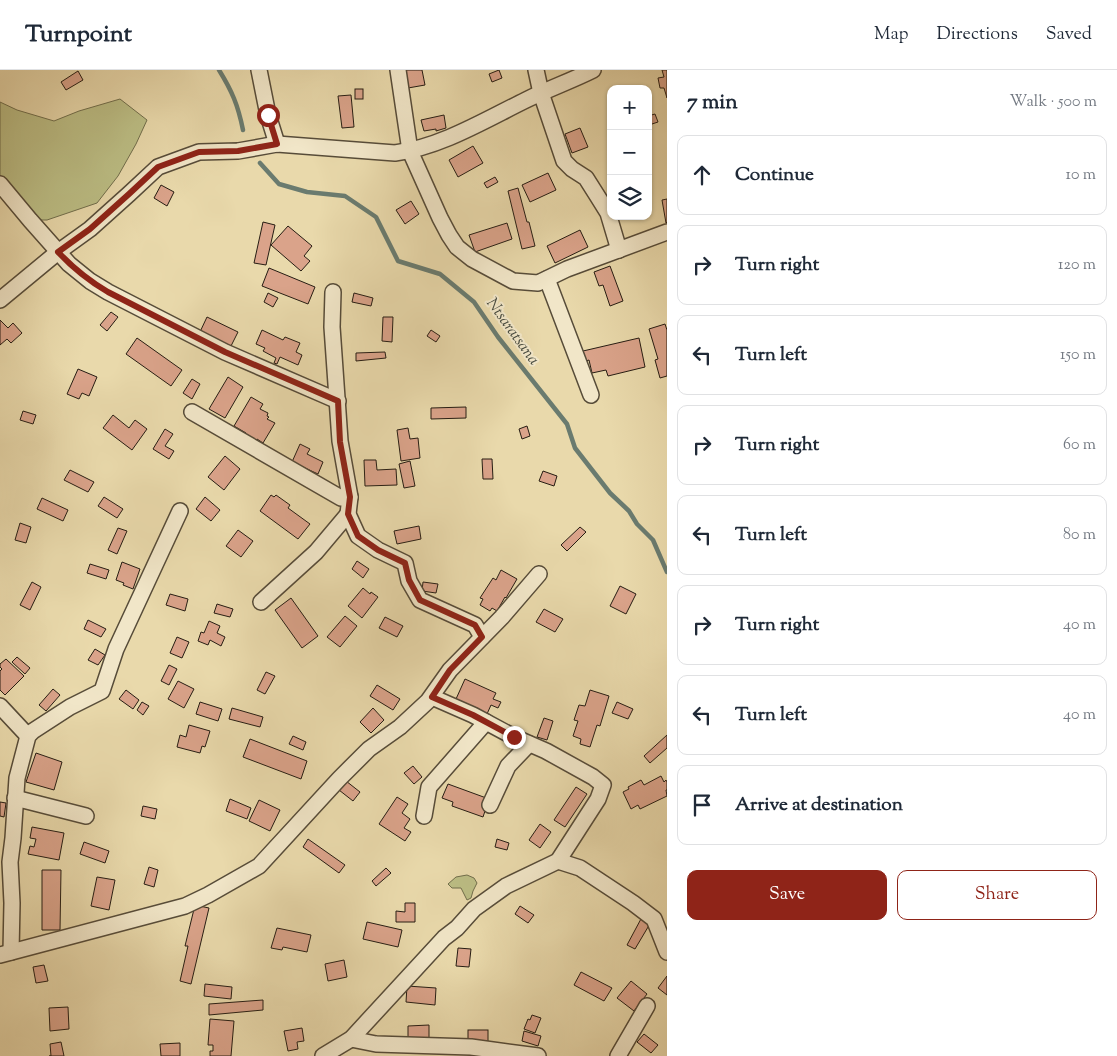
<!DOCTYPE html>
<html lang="en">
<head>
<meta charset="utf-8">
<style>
	:root { --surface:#fff; --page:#f6f6f7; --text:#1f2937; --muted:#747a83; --line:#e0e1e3; --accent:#8f2418 }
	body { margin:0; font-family:"Sorts Mill Goudy",serif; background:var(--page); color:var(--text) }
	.controls { position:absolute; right:15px; top:15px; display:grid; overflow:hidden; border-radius:10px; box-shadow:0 1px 4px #0004 }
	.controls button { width:45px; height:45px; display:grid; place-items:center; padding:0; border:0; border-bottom:1px solid var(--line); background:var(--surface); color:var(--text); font:25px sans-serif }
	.stop { position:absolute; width:15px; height:15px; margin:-11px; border:4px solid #8f2418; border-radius:50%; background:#fff }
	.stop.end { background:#8f2418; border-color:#fff; box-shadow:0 1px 5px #0008 }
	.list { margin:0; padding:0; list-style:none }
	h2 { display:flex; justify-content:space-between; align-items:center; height:65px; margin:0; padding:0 20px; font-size:21px }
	h2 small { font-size:16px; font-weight:400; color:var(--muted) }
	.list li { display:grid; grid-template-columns:32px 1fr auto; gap:15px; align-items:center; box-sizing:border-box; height:80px; margin:0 10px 10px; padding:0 10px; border:1px solid var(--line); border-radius:10px }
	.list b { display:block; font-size:19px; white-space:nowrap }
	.list em { font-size:16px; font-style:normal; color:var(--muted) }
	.actions { display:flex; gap:10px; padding:15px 20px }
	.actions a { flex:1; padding:11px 0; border:1px solid var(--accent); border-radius:10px; text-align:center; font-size:18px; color:var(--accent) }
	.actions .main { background:var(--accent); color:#fff }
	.icon { flex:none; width:28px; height:28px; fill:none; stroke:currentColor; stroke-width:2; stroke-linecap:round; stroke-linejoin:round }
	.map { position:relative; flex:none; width:667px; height:986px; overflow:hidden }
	header { display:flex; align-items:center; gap:30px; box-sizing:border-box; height:70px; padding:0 25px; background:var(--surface); border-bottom:1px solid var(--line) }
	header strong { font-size:24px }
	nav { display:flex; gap:28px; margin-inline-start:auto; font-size:18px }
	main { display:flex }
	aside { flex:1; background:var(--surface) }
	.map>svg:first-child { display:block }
</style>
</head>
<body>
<header>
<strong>Turnpoint</strong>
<nav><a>Map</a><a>Directions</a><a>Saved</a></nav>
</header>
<main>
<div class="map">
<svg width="667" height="986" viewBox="0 0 667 986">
	<rect width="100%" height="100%" fill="#e9d9ab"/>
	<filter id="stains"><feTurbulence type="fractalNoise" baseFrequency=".004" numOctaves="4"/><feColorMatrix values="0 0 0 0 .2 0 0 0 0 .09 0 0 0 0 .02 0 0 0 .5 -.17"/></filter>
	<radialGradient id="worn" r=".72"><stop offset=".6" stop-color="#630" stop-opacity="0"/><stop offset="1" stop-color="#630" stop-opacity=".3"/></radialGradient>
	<g fill="#bcbe85" stroke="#716e4c">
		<path d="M120 29 147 50 136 74 118 106 97 133 47 150H35L0 108V32L17 40 54 51 79 41Z"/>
		<path d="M467 805 474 808 477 813 473 821 471 828 467 830 461 818H452L448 814 456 807Z"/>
	</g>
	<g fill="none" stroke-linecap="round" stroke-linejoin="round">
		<g stroke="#6a7b6f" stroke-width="4.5">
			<path d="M219 0C232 21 238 35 243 60"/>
			<path d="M260 93 279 114 307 122 345 126 376 147 398 191 440 204 474 232 498 267 567 354 575 378 610 423 629 441 637 454 653 470 667 502"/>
		</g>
	</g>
	<g fill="#daa38a" stroke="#261d13">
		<path d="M405 0H422L425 15 408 18Z"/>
		<path d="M499 0 502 8 492 12 489 4Z"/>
		<path d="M662 0H667V28L664 18H660L658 8 664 7Z"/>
		<path d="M78 1 83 10 66 20 61 12Z"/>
		<rect x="355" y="19" width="8" height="10"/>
		<path d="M351 25 354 57 342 58 338 26Z"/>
		<path d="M655 44 658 52 649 55 648 46Z"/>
		<path d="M444 45 446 58 436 61V59L424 61 421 50Z"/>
		<path d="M580 58 588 77 572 83 565 64Z"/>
		<path d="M473 76 483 93 458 107 449 90Z"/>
		<path d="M548 103 556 120 530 132 522 115Z"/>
		<path d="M495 107 498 112 487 118 484 113Z"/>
		<path d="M161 115 174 122 167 136 154 128Z"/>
		<path d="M518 118 527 152H529L535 176 522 179 508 121Z"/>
		<path d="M667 129V152L666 153 662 130Z"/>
		<path d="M411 131 419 144 405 154 396 140Z"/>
		<path d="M263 152 275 155 266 195 254 193Z"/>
		<path d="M507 153 512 169 475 182 469 165Z"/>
		<path d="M288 156 312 176 304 186 310 191 301 201 271 175Z"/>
		<path d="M580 160 588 177 555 193 547 176Z"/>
		<path d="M610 196 623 231 610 236 603 215 599 216 594 202Z"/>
		<path d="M269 198 315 217 308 234 262 216Z"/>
		<path d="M268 223 278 228 273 237 264 232Z"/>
		<path d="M354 223 373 228 371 236 352 232Z"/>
		<path d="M111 242 118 247 107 261 100 255Z"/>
		<path d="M207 247 238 262 230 278 199 264Z"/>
		<path d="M383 247H393L392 272 382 271Z"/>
		<path d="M0 250 8 258 13 253 22 263 11 273 7 269 0 275Z"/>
		<path d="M665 254 667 260V306L660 308 655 290 658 289 649 259Z"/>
		<path d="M262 260 283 270 285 267 300 273 296 282 302 285 298 295 280 287 277 294 274 293 276 288 263 281 265 278 256 274Z"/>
		<path d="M431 260 440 266 436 272 427 266Z"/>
		<path d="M137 268 182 300 171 316 126 284Z"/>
		<path d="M639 268 645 297 608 306 606 300 592 303 589 290 586 291 583 281Z"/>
		<path d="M385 282 386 288 356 291V283Z"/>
		<path d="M78 299 97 307 89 326 82 323 79 329 67 324Z"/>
		<path d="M228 307 243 317 225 348 209 339Z"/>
		<path d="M192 309 200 314 192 329 183 323Z"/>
		<path d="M251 327 263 334 260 339 268 343 267 346 269 347 267 349 275 353 263 373 257 369 255 372 244 365 246 363 234 356Z"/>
		<path d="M466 337V348L431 349V338Z"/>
		<path d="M23 341 36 345 33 354 20 350Z"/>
		<path d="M113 345 129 358 135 350 147 359 132 380 103 358Z"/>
		<path d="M527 356 530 366 522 369 519 359Z"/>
		<path d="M408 358 410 369 418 368 420 388 401 391 397 360Z"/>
		<path d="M165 359 173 364 165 376 174 381 169 389 153 379Z"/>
		<path d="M300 374 310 379 307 384 323 392 318 404 292 392Z"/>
		<path d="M225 386 240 399 224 420 208 407Z"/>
		<path d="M482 389H492L493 409H483Z"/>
		<path d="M364 390H376L377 400 396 399 397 415 365 416Z"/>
		<path d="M410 391 415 416 404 418 399 394Z"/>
		<path d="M70 400 94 412 88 422 64 410Z"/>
		<path d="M543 401 557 406 554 416 539 411Z"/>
		<path d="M271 425 274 427 276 425 290 435 288 438 310 454 298 469 260 441Z"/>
		<path d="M104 427 123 439 117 448 98 436Z"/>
		<path d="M205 427 220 440 211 451 196 439Z"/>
		<path d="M42 428 68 440 63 451 37 439Z"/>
		<path d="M20 453 31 457 26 473 15 470Z"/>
		<path d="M419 456 421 469 397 474 394 461Z"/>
		<path d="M580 457 586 462 567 481 561 475Z"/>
		<path d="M118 458 127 461 117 484 108 480Z"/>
		<path d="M238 460 253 471 241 487 226 476Z"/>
		<path d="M357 491 369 499 363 508 352 499Z"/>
		<path d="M122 492 140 499 133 519 123 515 124 513 116 510Z"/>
		<path d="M90 494 109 500 106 509 87 503Z"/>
		<path d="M501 500 517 509 506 528 505 527 497 541 492 538 490 541 480 535 483 529 480 528 493 508 496 510Z"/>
		<path d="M32 512 41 517 30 540 20 535Z"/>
		<path d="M423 512 438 514 436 523 422 521Z"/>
		<path d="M620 516 636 524 626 544 610 536Z"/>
		<path d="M363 518 370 524 371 522 378 527 362 548 348 536Z"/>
		<path d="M170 524 188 529 185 541 166 535Z"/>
		<path d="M291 528 318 566 302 578 275 540Z"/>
		<path d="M217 534 233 539 230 547 214 543Z"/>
		<path d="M544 539 563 549 555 562 536 552Z"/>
		<path d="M345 546 357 556 340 577 327 567Z"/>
		<path d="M385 547 403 556 397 567 379 558Z"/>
		<path d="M88 550 106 559 101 567 84 559Z"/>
		<path d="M209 551 220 556 217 563 225 567 221 576 210 570 208 575 198 571 201 562 204 563Z"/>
		<path d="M177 567 189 572 182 588 170 583Z"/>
		<path d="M95 579 105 585 98 595 88 590Z"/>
		<path d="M17 587 30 598 25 604 12 592Z"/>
		<path d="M6 589 24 606 5 625 0 620V601L2 599 0 597V594Z"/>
		<path d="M169 595 177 599 169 615 161 611Z"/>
		<path d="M266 602 275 606 265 624 257 620Z"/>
		<path d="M465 609 496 623 493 629 501 632 498 638 491 635 487 644 456 629Z"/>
		<path d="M178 611 194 619 184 638 168 629Z"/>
		<path d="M377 615 400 629 393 640 370 626Z"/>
		<path d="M53 619 60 625 46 641 39 635Z"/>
		<path d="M126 620 139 630 133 639 119 629Z"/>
		<path d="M590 620 609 626 600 656 597 655 590 677 580 674 581 669 573 666 578 651 574 650 579 635 585 636Z"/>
		<path d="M142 632 149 636 143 645 137 640Z"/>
		<path d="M200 632 222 639 218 651 196 644Z"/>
		<path d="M617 632 633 639 628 649 612 643Z"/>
		<path d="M232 638 263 647 260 657 229 649Z"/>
		<path d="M373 638 384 650 371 663 360 652Z"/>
		<path d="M544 648 553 651 547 670 537 667Z"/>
		<path d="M189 655 210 661 205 677 202 676 200 683 177 677 180 665 186 667Z"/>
		<path d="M667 665V678L650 693 644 686Z"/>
		<path d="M293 666 306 672 303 680 289 674Z"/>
		<path d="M250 669 307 691 301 709 243 687Z"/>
		<path d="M36 683 62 692 54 720 26 712Z"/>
		<path d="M413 696 422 707 414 714 404 703Z"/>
		<path d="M661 706 664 712 666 710 667 712V720H666L667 726 640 739 638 735 631 739 623 722 629 719 628 717 641 710 644 715Z"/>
		<path d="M346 711 360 722 353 731 339 720Z"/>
		<path d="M448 714 489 729 483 747 452 736 453 732 442 728Z"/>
		<path d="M576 717 587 724 565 757 554 750Z"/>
		<path d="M397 727 408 734 402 743 410 749 404 758 411 762 405 771 379 754Z"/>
		<path d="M230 729 251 738 247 749 226 741Z"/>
		<path d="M259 730 280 740 270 761 249 751Z"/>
		<path d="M0 732 6 733 4 747 0 746Z"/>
		<path d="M143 736 157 739 155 749 141 746Z"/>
		<path d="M540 754 551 762 540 778 529 770Z"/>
		<path d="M32 757 64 763 59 790 28 784 30 776 34 777 36 769 30 768Z"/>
		<path d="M308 769 345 795 339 803 303 777Z"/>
		<path d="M497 769 509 773 507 780 495 777Z"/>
		<path d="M84 772 109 781 105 793 80 784Z"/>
		<path d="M149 797 158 800 154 817 144 814Z"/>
		<path d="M386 798 391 803 376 816 372 811Z"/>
		<path d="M42 800H61L60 860H42Z"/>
		<path d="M97 807 115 810 109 840 91 836Z"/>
		<path d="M405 833H415V852H396V841L405 842Z"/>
		<path d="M195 835 209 838 191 914 180 911 188 876H185Z"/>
		<path d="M520 836 534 845 528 853 515 844Z"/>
		<path d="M642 847 651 852 635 879 627 875Z"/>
		<path d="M367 852 402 860 398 877 363 869Z"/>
		<path d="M277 858 311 865 307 882 283 877 282 880 271 878Z"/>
		<path d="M458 878 471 879 469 897 456 896Z"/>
		<path d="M344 890 347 907 328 911 325 894Z"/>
		<path d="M44 895 48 911 36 913 33 897Z"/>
		<path d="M581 902 612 918 604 931 574 915Z"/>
		<path d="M667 906V925L658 918Z"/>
		<path d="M631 911 647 924 634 941 617 928Z"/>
		<path d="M205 914 232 917 231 929 204 926Z"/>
		<path d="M407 916 436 918 435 935 406 932Z"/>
		<path d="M263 930V940L209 945V934Z"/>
		<path d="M68 937 69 959 50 961 49 938Z"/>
		<path d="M532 945 541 948 535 963 524 959 528 949 530 950Z"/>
		<path d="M210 949 234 951 231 986H210V981H213V975H208Z"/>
		<path d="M429 955V969L408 970V956Z"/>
		<path d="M302 958 304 971 297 972 298 979 288 981 284 961Z"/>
		<rect x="468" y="960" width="20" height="12"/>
		<path d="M524 961 541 966 538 976 522 971Z"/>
		<path d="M644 964 658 975 651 983 637 972Z"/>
		<path d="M61 972 64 986H49H51L50 974Z"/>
		<path d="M180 973V986H161L160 974Z"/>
	</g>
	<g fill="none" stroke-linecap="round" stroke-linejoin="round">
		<g stroke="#574c39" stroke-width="18">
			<g id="minor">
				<path d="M259 0 268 45 277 74"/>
				<path d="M398 0 410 81 440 148 449 165 457 177 472 189 513 211 538 213 567 199 667 162"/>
				<path d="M536 0 541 23 564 91 572 99 586 108 598 127 608 143 619 180"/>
				<path d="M0 114 30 150 69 194 90 211 108 222 225 282 338 331"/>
				<path d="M547 209 591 325"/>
				<path d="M333 222 332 257 340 371 350 427 348 444 358 466 378 480 405 493 409 511 420 530 475 555 482 567"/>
				<path d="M0 230 58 182 90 159 129 124 158 97 199 82 238 81 277 74 395 83C441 77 485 50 526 30 548 19 571 11 593 0"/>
				<path d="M192 342 341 428 350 427"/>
				<path d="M261 532 316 482 348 444"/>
				<path d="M0 636 28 666"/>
				<path d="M15 728 86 746"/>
				<path d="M490 735 508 696 529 674"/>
				<path d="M424 746 429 717 486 652"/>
				<path d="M558 791 580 798 633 833 654 849 667 882"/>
				<path d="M11 882 12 833 10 792 13 768 17 708 28 666 33 661 70 637 102 621 116 579 180 441"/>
				<path d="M0 885 185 836 208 825 259 796 339 709 369 679 400 657 428 631 450 600 502 547 539 504"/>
				<path d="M351 969 376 974 471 977 538 986"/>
				<path d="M323 986 351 969 444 868 457 858 474 839 506 816 558 791 598 729 603 715 593 707 546 681 514 667 473 645 432 627"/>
				<path d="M618 986 647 936"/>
			</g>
		</g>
		<use href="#minor" stroke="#f1e6c8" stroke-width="15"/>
	</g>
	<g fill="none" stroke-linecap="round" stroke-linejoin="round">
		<path stroke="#8f2418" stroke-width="6" d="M268 45 277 74 238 81 199 82 158 97 129 124 90 159 58 182C73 198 89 211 108 222L225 282 338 331 340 372 350 427 348 444 358 466 378 480 405 493 409 510 420 530 475 555 482 567 450 600 432 627 473 645 514 667"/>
	</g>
	<g text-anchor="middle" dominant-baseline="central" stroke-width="4" stroke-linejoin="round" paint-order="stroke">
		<g font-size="16" font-style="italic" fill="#484c41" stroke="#f1e6c8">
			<text transform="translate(512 262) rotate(54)">Ntsaratsana</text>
		</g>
	</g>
	<rect width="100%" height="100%" filter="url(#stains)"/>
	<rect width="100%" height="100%" fill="url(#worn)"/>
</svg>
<div class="controls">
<button>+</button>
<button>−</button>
<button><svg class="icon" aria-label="layers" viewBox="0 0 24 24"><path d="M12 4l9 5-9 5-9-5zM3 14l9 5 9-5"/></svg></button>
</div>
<div class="stop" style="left:268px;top:45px"></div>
<div class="stop end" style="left:514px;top:667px"></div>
</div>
<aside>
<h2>7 min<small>Walk · 500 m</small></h2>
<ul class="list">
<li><svg class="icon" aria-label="ahead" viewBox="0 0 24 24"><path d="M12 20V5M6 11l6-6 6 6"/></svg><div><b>Continue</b></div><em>10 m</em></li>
<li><svg class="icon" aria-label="right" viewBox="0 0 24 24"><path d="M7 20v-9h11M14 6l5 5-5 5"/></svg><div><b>Turn right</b></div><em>120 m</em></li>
<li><svg class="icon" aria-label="left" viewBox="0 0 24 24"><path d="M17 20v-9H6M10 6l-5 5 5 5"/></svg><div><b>Turn left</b></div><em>150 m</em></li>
<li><svg class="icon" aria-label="right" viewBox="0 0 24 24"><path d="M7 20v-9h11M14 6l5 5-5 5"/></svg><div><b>Turn right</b></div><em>60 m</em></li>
<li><svg class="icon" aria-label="left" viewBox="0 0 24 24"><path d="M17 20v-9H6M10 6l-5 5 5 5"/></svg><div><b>Turn left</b></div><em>80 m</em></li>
<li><svg class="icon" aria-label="right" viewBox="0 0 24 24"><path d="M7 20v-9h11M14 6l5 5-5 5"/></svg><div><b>Turn right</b></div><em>40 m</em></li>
<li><svg class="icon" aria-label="left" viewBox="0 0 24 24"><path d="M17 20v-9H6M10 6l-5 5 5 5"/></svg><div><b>Turn left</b></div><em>40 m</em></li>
<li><svg class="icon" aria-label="arrive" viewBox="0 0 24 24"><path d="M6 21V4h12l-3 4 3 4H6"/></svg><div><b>Arrive at destination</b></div></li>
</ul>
<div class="actions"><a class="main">Save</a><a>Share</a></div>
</aside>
</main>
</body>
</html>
